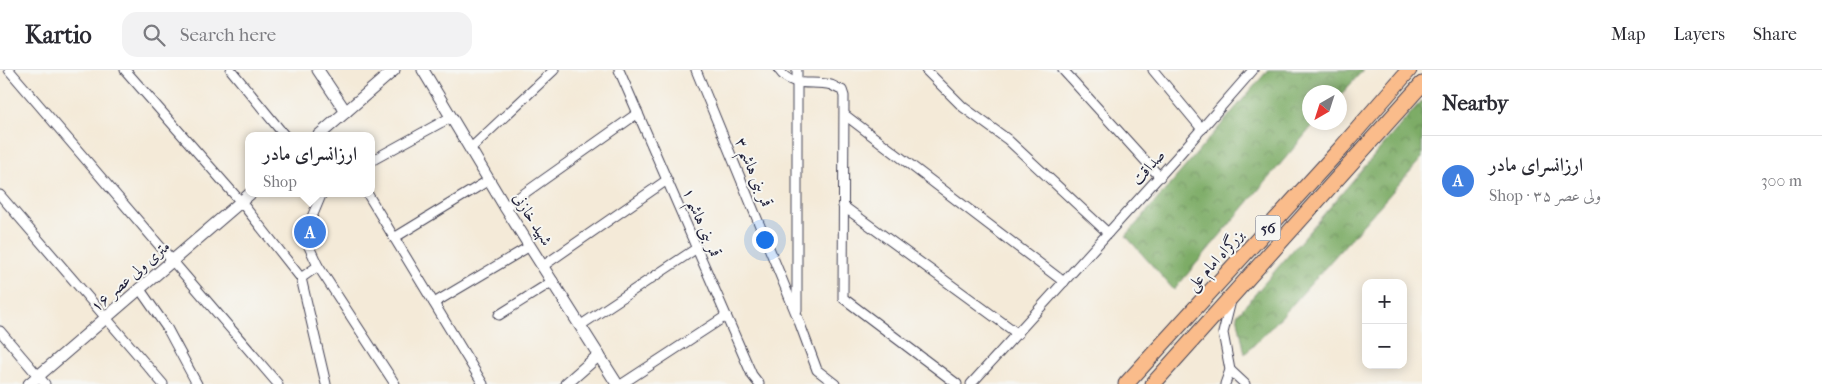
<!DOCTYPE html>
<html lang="en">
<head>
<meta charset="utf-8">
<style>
	:root { --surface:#fff; --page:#f2f2f3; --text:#2b2b33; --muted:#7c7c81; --line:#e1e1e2; --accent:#db2777 }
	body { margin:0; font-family:"IM FELL French Canon",Amiri,serif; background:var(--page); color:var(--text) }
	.controls { position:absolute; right:15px; bottom:15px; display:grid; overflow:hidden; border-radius:10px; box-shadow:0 2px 12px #0003 }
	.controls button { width:45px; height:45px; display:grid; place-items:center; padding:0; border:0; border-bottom:1px solid var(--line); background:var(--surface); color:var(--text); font:25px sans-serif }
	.compass { position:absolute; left:1302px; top:15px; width:45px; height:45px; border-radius:50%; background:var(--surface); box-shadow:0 2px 12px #0003; rotate:219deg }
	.you { position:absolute; left:764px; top:169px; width:18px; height:18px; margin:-12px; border:4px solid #fff; border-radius:50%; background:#1a73e8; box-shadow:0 0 0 8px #1a73e833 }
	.badge { display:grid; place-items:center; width:32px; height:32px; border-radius:50%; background:var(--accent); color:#fff; font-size:16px; font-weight:700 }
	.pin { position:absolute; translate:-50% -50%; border:2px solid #fff; box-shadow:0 1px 5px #0006 }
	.popup { position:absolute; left:245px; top:62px; width:130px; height:65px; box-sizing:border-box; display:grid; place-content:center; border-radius:10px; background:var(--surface); filter:drop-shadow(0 1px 4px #0005); font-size:16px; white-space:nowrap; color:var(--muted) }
	.popup b { font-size:19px; color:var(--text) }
	.popup::after { content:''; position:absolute; left:50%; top:100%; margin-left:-10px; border:10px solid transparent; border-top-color:var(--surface) }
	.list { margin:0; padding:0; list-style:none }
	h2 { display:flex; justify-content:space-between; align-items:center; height:65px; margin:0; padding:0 20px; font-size:21px }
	h2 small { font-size:16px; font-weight:400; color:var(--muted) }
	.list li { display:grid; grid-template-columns:32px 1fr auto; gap:15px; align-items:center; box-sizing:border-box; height:90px; padding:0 20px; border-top:1px solid var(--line) }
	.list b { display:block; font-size:19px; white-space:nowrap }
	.list p { margin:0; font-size:16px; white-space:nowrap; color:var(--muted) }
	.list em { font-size:16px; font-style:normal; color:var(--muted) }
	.icon { flex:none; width:28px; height:28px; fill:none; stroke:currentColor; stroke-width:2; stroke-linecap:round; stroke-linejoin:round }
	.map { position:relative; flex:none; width:1422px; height:314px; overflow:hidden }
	header { display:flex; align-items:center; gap:30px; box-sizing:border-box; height:70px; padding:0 25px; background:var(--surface); border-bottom:1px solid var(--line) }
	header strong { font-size:24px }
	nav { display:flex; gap:28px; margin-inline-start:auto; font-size:18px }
	.search { width:350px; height:45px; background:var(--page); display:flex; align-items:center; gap:12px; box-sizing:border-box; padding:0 18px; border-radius:15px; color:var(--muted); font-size:19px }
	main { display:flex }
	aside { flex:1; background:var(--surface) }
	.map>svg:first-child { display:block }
</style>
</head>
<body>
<header>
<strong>Kartio</strong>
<div class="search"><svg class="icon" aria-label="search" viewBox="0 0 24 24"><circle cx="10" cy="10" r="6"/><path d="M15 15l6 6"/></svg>Search here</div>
<nav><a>Map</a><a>Layers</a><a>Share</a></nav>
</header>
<main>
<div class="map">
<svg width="1422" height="314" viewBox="0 0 1422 314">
	<defs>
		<pattern id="forest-crowns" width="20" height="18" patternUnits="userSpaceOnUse" patternTransform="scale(1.25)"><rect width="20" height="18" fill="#7dac66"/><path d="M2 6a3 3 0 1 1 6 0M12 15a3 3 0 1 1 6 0" fill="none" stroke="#668c55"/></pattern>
	</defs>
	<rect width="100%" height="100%" fill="#f6f6f2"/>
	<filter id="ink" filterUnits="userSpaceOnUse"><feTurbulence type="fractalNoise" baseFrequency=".02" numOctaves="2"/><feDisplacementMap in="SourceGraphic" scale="10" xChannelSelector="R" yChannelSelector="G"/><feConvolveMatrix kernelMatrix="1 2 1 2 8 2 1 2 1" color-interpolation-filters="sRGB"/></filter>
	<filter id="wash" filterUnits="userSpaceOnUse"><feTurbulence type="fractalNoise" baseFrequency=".0096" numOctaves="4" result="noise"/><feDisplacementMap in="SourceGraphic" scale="20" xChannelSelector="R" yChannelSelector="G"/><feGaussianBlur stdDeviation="1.12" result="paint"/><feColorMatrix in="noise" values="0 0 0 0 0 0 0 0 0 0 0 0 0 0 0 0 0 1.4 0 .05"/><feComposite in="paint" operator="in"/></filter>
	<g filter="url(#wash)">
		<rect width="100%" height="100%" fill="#f4ead8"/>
		<g fill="url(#forest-crowns)" stroke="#506750">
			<path d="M1268 0H1363L1340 26V22H1310V52L1315 53 1174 220 1126 166Z"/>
			<path d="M1422 30V88L1285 243 1245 284 1237 245Z"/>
		</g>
	</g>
	<g filter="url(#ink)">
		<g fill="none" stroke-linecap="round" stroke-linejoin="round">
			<g stroke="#424053" stroke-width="11">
				<g id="minor">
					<path d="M9 0 278 314"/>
					<path d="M125 0 241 132 301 208 326 314"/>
					<path d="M231 0 285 66"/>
					<path d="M619 0 752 305 759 314"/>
					<path d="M696 0 797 246 817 300 835 314"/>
					<path d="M779 0C792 19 812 10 831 15 834 16 838 19 842 20L844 26 843 228 957 314"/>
					<path d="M926 0 963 37 1007 69 1108 163"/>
					<path d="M1063 0 1160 107"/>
					<path d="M1153 0 1202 59"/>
					<path d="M845 45 1064 212"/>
					<path d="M470 79 554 0"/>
					<path d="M371 91 451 47"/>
					<path d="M367 123 483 314"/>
					<path d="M0 125 163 314"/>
					<path d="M843 136 1018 264"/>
					<path d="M505 137 638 43"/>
					<path d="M394 168 489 110"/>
					<path d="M318 196 395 314"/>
					<path d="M543 196 667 110"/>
					<path d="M301 208 318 196 304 166 322 123"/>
					<path d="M139 218 167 258 197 314"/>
					<path d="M434 233 530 176"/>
					<path d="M797 240V0"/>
					<path d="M499 245 553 211"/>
					<path d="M581 255 697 178"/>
					<path d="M0 261 45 314"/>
					<path d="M1230 300 1245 314"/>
					<path d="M622 314 726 246"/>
					<path d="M971 314 1177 87 1253 0"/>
					<path d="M1225 314 1230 300 1223 263 1231 231"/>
				</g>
			</g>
			<g stroke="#424053" stroke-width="13">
				<g id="tertiary">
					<path d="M318 0 346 42"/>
					<path d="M423 0 505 137 617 314"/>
					<path d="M318 66 394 0"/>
					<path d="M29 314 251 123"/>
					<path d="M566 314 599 285"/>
				</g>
			</g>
			<g stroke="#424053" stroke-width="17">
				<g id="trunk">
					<path d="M1126 314 1342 77 1409 0"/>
					<path d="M1153 314 1422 14"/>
				</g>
			</g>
			<use href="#minor" stroke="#fff" stroke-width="9"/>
			<use href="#tertiary" stroke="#fff" stroke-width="11"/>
			<use href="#trunk" stroke="#fabc8b" stroke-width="15"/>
		</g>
	</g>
	<g text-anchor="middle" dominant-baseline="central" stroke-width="4" stroke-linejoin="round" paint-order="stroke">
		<rect fill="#f6f6f2" stroke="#626272" stroke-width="1" x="1255.5" y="145.5" width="25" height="25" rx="4"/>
		<g font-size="15" font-weight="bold" fill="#22223b">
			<text x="1268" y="158">56</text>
		</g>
		<g font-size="16" fill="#22223b" stroke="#f6f6f2">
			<text transform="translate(1148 97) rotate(-48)">صداقت</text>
			<text transform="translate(754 102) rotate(68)">قمر بنی هاشم ۳</text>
			<text transform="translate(533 149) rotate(58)">شهید خازنی</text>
			<text transform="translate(702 152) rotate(67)">قمر بنی هاشم ۱</text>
			<text transform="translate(1215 190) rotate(-48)">بزرگراه امام علی</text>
			<text transform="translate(130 206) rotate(-41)">۱۶ متری ولی عصر</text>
		</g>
	</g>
</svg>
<div class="controls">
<button>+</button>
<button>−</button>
</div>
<svg class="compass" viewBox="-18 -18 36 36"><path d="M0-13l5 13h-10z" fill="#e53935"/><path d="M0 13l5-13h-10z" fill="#7c7c81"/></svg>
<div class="you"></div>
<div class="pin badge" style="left:310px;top:162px;background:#3f7fe0">A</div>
<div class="popup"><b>ارزانسرای مادر</b>Shop</div>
</div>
<aside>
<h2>Nearby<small></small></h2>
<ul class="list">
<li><span class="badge" style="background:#3f7fe0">A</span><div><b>ارزانسرای مادر</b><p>Shop · ولی عصر ۳۵</p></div><em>300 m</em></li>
</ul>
</aside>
</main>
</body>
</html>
